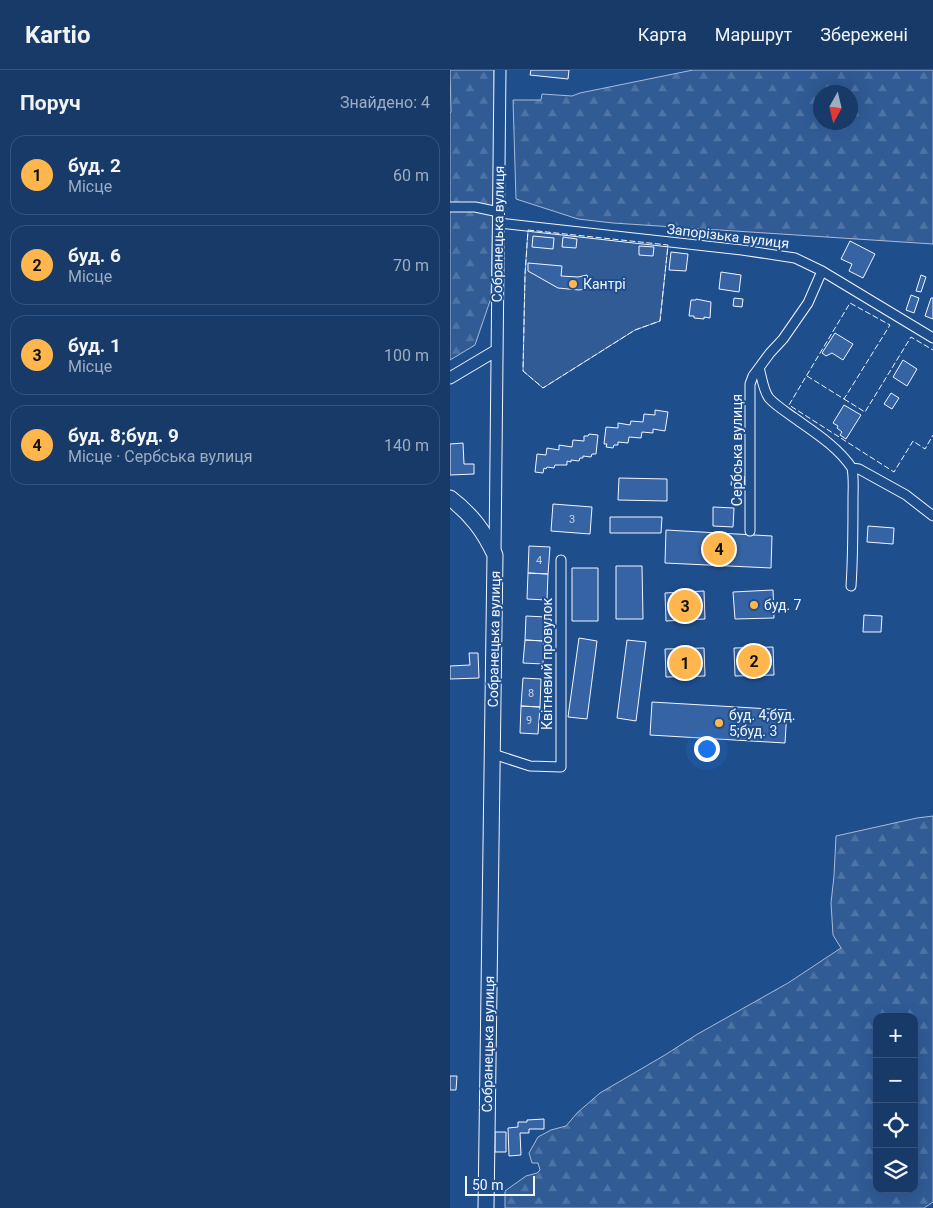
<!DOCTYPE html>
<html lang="uk">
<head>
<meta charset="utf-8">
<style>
	body { margin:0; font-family:Roboto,sans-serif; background:#244571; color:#f1f3f6 }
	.controls { position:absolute; right:15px; bottom:15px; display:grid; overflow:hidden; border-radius:10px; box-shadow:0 5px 20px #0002 }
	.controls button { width:45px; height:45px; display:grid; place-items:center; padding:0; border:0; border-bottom:1px solid #36547d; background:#173a69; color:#f1f3f6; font:25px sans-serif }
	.compass { position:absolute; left:363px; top:15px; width:45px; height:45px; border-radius:50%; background:#173a69; box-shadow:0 5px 20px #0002; rotate:188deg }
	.scale { position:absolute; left:15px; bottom:12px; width:70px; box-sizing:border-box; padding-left:5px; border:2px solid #f2f6ff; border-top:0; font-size:14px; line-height:18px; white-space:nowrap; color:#f2f6ff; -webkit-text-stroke:4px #1f4e8c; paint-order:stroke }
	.you { position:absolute; left:256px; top:678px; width:18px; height:18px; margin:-12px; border:4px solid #fff; border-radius:50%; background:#1a73e8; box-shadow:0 0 0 8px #1a73e833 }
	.badge { display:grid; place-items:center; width:32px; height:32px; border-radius:50%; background:#ffb74d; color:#111; font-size:16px; font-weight:700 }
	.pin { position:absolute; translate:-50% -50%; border:2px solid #fff; box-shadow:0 1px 5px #0006 }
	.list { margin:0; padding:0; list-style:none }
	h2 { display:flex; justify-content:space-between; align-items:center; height:65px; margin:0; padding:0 20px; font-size:21px }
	h2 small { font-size:16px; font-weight:400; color:#9eadc0 }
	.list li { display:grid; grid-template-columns:32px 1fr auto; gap:15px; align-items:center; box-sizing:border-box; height:80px; margin:0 10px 10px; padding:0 10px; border:1px solid #36547d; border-radius:15px }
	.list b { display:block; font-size:19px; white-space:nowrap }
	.list p { margin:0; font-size:16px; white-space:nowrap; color:#9eadc0 }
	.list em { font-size:16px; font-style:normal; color:#9eadc0 }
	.icon { flex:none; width:28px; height:28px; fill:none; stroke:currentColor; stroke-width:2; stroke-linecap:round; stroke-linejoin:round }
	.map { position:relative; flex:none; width:483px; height:1138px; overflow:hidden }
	header { display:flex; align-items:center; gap:30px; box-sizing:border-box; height:70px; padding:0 25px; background:#173a69; border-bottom:1px solid #36547d }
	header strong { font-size:24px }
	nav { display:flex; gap:28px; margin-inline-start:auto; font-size:18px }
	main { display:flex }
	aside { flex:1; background:#173a69 }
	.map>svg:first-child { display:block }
</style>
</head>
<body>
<header>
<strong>Kartio</strong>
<nav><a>Карта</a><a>Маршрут</a><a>Збережені</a></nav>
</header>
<main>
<aside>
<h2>Поруч<small>Знайдено: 4</small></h2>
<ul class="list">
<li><span class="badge">1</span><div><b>буд. 2</b><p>Місце</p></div><em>60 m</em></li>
<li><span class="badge">2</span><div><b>буд. 6</b><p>Місце</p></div><em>70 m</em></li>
<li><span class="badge">3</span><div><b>буд. 1</b><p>Місце</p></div><em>100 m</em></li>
<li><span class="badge">4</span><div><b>буд. 8;буд. 9</b><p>Місце · Сербська вулиця</p></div><em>140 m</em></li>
</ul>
</aside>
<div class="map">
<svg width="483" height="1138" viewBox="0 0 483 1138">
	<defs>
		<pattern id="forest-firs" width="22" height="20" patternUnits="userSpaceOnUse" patternTransform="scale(1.25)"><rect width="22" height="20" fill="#305b95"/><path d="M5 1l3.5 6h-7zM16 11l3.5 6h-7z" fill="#4e73a5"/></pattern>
	</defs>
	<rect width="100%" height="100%" fill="#1f4e8c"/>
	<!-- built -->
	<path fill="#305b95" stroke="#a8bbd7" d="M 78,160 L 218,175 L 210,251 L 185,260 L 93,318 L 73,301 L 75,205 Z"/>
	<!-- forest -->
	<path fill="url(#forest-firs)" stroke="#a8bbd7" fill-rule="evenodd" d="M 0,0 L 44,0 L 45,48 L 41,228 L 25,275 L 0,290 L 0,43 L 1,42 Z
		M 243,0 L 483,0 L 483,174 L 163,153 L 128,149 L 66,129 L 63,30 L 91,30 L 92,24 L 122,26 L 130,23 ZM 370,22 L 400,22 L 400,52 L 370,52 Z
		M 483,746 L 483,1132 L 474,1138 L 55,1138 L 55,1121 L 76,1106 L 87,1103 L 90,1100 L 88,1093 L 82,1093 L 79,1083 L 88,1067 L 101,1060 L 116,1056 L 127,1043 L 150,1023 L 215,985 L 246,965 L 338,913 L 391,878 L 383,865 L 381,833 L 384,806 L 386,766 L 467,748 ZM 427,947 L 464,947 L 464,1119 L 427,1119 Z"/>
	<!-- building -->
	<path fill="#3563a3" stroke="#f2f6ff" d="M 81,0 L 119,0 L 118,9 L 80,5 Z
		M 83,166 L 104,168 L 103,179 L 82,177 Z
		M 113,167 L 127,169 L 126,178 L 112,177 Z
		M 400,171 L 425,184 L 413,208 L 399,201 L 402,194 L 391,189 Z
		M 189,176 L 204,177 L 203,186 L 189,185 Z
		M 221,182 L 238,184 L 236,201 L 219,200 Z
		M 78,193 L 112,196 L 111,206 L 128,207 L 137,205 L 141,218 L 129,220 L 108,218 L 78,201 Z
		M 271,202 L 291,205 L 289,222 L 269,219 Z
		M 471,205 L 476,207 L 471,222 L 466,221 Z
		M 461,225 L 469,228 L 464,243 L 456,240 Z
		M 284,228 L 293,229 L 292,237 L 283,236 Z
		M 481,228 L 483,228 L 483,249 L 475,246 Z
		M 246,229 L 261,232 L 260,248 L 254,247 L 254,249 L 244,248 L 244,246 L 239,246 L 241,230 L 246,230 Z
		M 385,263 L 403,274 L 393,290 L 382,283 L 376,286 L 372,283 Z
		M 453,290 L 467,299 L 457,316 L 443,307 Z
		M 441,323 L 449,328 L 442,339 L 434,334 Z
		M 394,335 L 411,345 L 396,369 L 390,365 L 392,362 L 387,358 L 388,356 L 383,353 Z
		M 205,340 L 218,342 L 215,361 L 203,359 L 203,363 L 192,362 L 191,368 L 179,367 L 178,373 L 168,372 L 168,375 L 164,375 L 163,378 L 156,377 L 157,374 L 154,374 L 156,357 L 168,358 L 168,353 L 180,355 L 181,351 L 193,352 L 194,344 L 205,345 Z
		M 139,364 L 148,365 L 146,384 L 142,384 L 141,387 L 133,386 L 133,388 L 130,388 L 129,391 L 121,390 L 121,392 L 117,391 L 117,395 L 105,395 L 104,398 L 97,397 L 96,399 L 94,398 L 93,403 L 85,402 L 87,384 L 96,385 L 97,378 L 109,380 L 109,375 L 122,377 L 123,370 L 134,371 L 134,366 L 138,366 Z
		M 13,373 L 14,394 L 24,394 L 24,404 L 0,405 L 0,374 Z
		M 282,405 L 295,407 L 294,416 L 281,415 Z
		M 169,408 L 217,409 L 217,431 L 168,430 Z
		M 103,434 L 142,437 L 140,464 L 101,461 Z
		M 263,437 L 284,438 L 283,457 L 263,456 Z
		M 160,447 L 212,447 L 211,463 L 160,463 Z
		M 418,456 L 444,458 L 443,474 L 417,472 Z
		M 216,460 L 322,466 L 321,498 L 215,493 Z
		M 79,476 L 100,477 L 98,504 L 78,503 Z
		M 166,496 L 192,496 L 193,549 L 166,549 Z
		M 122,498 L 148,498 L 148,551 L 122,551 Z
		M 78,503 L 98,504 L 97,530 L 77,529 Z
		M 323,520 L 324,548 L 285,549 L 283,522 Z
		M 254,521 L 255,549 L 216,551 L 215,523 Z
		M 414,545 L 432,546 L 431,562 L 413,562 Z
		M 76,546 L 96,547 L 94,571 L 75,570 Z
		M 129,568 L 147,571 L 137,649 L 118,647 Z
		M 75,570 L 94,571 L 93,594 L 73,593 Z
		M 177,570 L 196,572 L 186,651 L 167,648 Z
		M 323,577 L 324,605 L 285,606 L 284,578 Z
		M 254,578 L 255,606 L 216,607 L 215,579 Z
		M 19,583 L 28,583 L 29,608 L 0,609 L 0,596 L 20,595 Z
		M 73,608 L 91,609 L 90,637 L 71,636 Z
		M 202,632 L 337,640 L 335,673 L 200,665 Z
		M 71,636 L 90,637 L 88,664 L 70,663 Z
		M 0,1006 L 7,1006 L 6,1020 L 0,1020 Z
		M 94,1049 L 94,1059 L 79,1059 L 79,1063 L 70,1063 L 71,1085 L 59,1086 L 58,1058 L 68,1057 L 68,1052 L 77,1052 L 77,1050 Z
		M 45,1062 L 56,1062 L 56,1082 L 45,1082 Z"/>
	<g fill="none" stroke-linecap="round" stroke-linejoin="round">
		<defs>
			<path id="street" d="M 0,137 L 25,137 L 49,142
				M 49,153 L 292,180 L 345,188 L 372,201 L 483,268
				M 309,298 C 312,307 313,320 319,328 C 324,334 336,342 343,347 C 364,362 387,376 402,398 L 409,399 L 456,425 L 483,446
				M 300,461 L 300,314 L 303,306 L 320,283 L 333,269 L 358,233 L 372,201
				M 401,516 C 403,487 403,458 403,429 C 403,419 404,409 402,398
				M 43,684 L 80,696 L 111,697 L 111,490"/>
			<path id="secondary" d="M 0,308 L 47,280
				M 45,483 L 50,0"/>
			<path id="highway" d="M 0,428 C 21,444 34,461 45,485 L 36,1138"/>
		</defs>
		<!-- street casing -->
		<use href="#street" stroke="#f2f6ff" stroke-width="11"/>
		<!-- secondary casing -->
		<use href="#secondary" stroke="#f2f6ff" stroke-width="13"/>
		<!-- highway casing -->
		<use href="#highway" stroke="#f2f6ff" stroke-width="17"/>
		<!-- street -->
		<use href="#street" stroke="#1f4e8c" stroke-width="9"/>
		<!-- secondary -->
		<use href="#secondary" stroke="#1f4e8c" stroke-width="11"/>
		<!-- highway -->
		<use href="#highway" stroke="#1f4e8c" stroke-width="15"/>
		<!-- fence -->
		<path stroke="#f2f6ff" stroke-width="1" stroke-dasharray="6 2.5" stroke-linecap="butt" d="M 78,160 L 218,175 L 210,251 L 185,260 L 93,318 L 73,301 L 75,205 Z
			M 357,306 L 394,329 L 440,255 L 400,233 L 339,335 L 444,402 L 463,371 L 475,379 L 483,365
			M 394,329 L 415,342 L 461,267 L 483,280"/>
	</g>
	<!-- markers -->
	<g fill="#ffb74d" stroke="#1f4e8c" stroke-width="2">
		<circle cx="123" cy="214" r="5"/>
		<circle cx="304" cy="535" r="5"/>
		<circle cx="269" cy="653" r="5"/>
	</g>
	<g text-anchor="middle" stroke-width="4" stroke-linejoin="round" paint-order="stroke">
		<!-- number labels -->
		<g font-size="11" fill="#c3d1e8">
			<text x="122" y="453">3</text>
			<text x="89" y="494">4</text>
			<text x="81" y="627">8</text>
			<text x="79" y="654">9</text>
		</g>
		<!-- street labels -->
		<g font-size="14" fill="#f2f6ff" stroke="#1f4e8c">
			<text transform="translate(48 164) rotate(-89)" y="5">Собранецька вулиця</text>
			<text transform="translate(278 166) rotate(7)" y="5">Запорізька вулиця</text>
			<text transform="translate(287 380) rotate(-90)" y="5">Сербська вулиця</text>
			<text transform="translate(44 569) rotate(-89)" y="5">Собранецька вулиця</text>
			<text transform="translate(97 594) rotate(-90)" y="5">Квітневий провулок</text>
			<text transform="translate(38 974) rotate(-89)" y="5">Собранецька вулиця</text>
		</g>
		<!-- poi labels -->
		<g font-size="14" fill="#f2f6ff" stroke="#1f4e8c" text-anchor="start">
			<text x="133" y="219">Кантрі</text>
			<text x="314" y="540">буд. 7</text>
			<text x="279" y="650">буд. 4;буд.<tspan x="279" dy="16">5;буд. 3</tspan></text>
		</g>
	</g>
</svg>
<div class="controls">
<button>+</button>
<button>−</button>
<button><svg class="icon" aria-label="locate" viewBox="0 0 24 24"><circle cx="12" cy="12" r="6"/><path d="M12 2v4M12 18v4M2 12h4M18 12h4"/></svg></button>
<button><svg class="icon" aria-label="layers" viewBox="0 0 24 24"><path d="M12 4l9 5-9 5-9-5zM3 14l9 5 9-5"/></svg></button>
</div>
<svg class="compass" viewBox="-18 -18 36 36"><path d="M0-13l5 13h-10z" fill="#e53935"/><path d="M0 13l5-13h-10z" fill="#9eadc0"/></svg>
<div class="scale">50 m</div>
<div class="you"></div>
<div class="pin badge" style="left:235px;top:593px">1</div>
<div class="pin badge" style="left:304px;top:591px">2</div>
<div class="pin badge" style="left:235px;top:536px">3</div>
<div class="pin badge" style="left:269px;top:479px">4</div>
</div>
</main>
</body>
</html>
